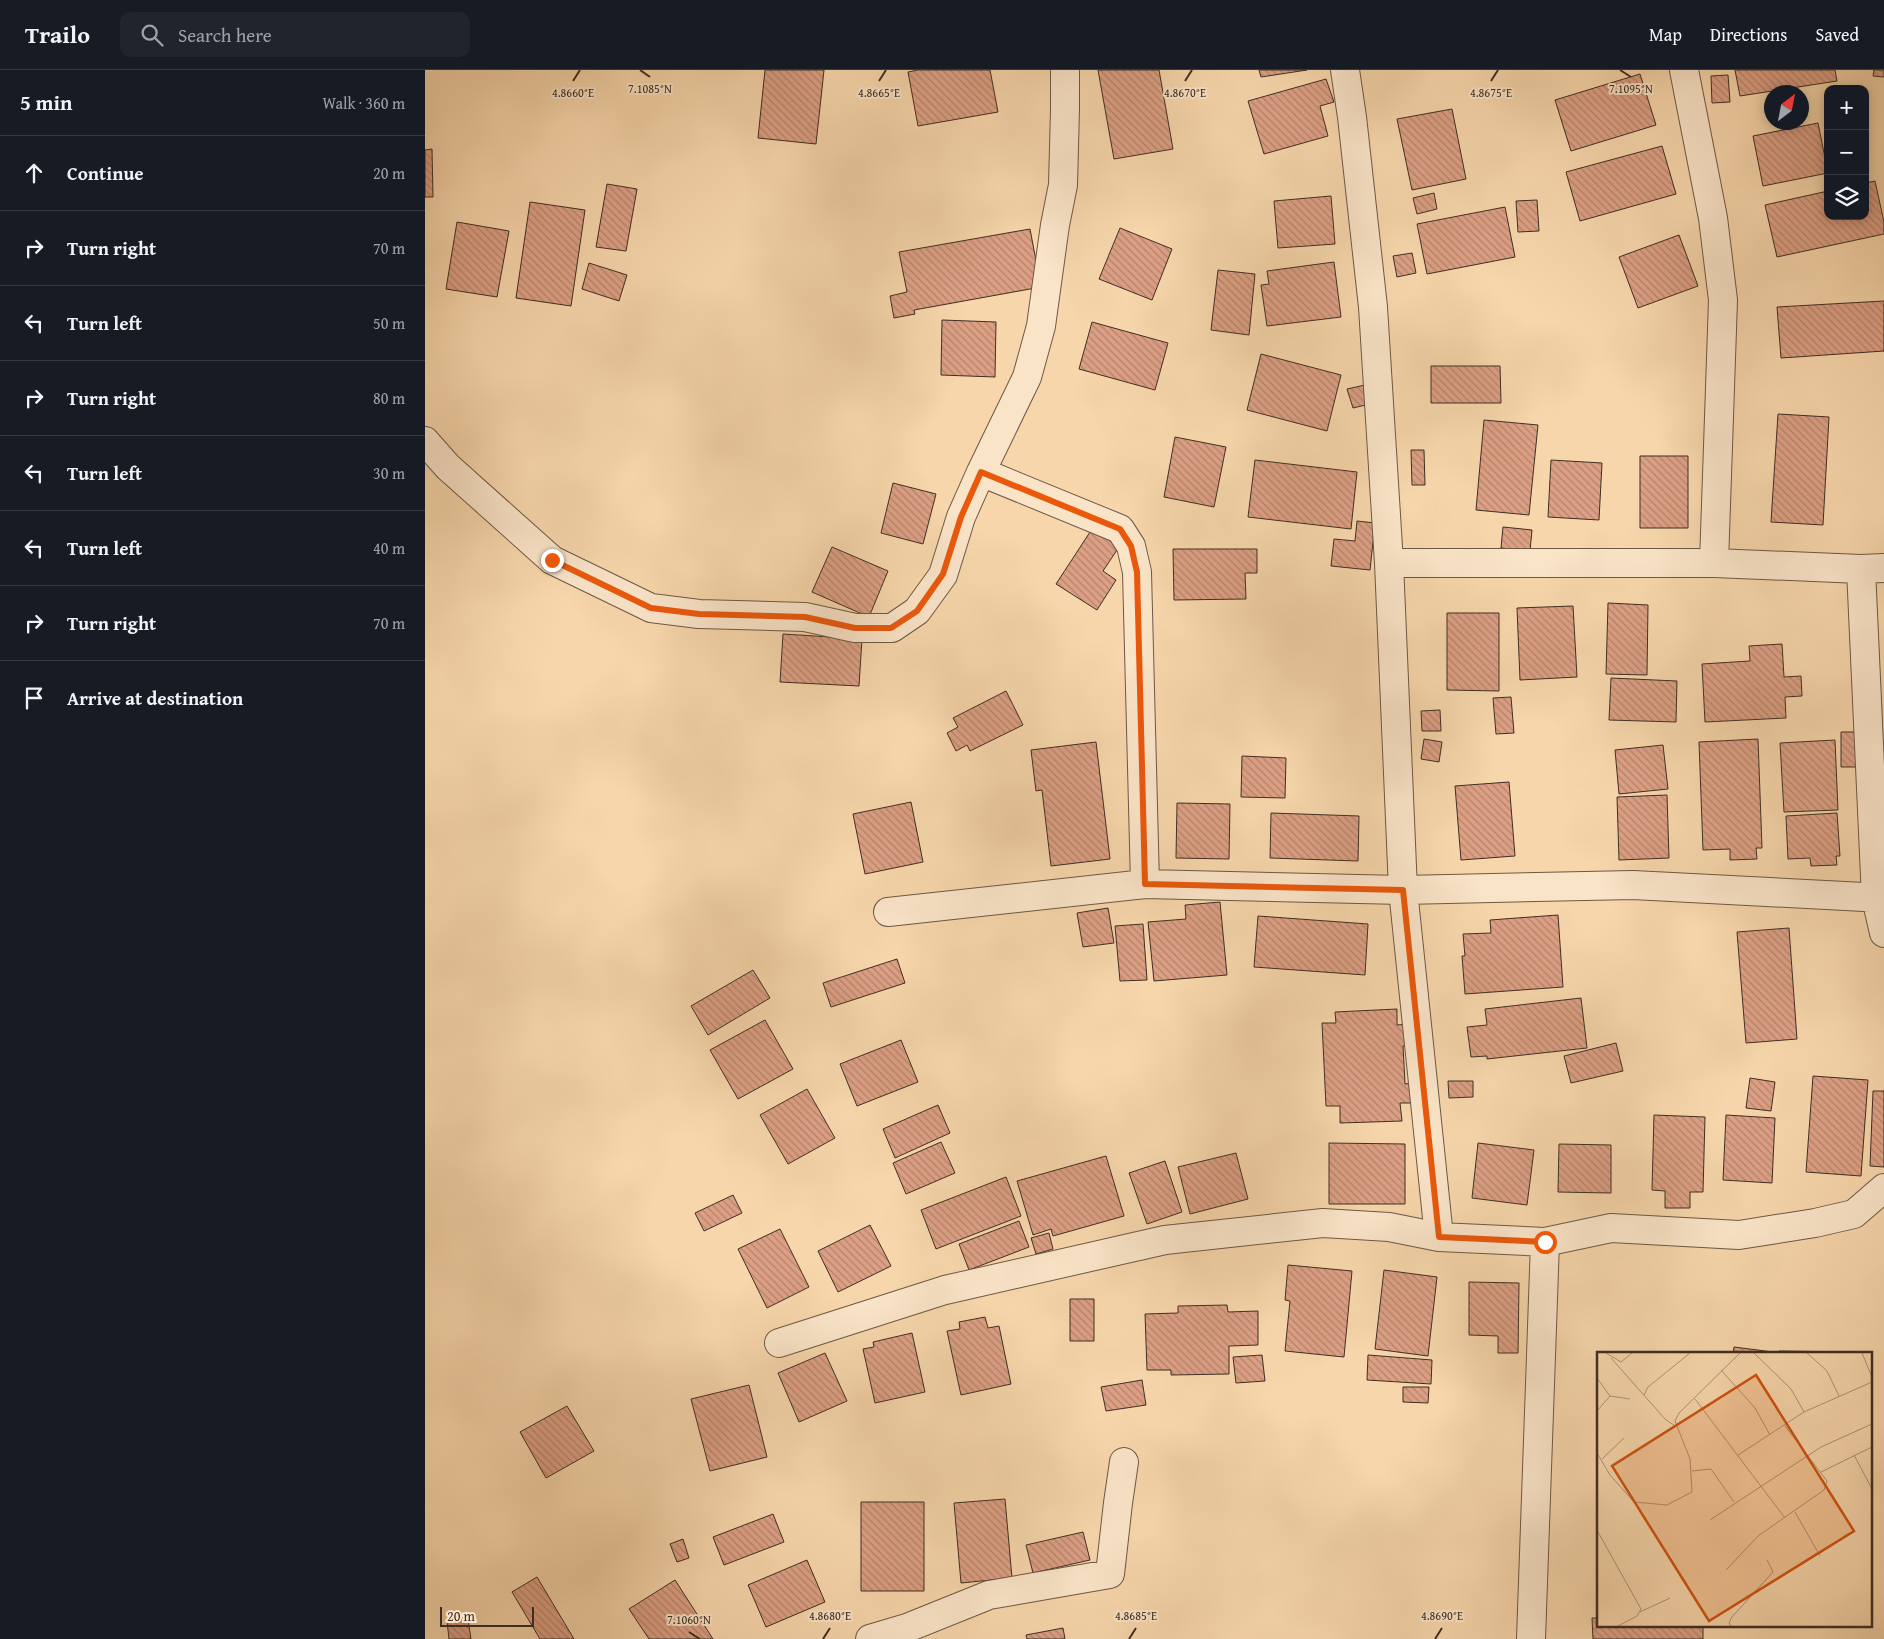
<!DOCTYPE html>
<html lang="en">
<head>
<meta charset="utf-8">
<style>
	body { margin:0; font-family:"Gentium Book Plus",serif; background:#20242c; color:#f1f3f6 }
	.controls { position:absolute; right:15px; top:15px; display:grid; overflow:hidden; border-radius:10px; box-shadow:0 2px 12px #0003 }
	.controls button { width:45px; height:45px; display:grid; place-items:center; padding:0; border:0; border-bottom:1px solid #363941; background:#171b24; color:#f1f3f6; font:25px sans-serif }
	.compass { position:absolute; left:1339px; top:15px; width:45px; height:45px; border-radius:50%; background:#171b24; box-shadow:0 2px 12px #0003; rotate:32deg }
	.scale { position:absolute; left:15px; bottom:12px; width:94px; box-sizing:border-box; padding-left:5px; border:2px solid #3f2e23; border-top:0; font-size:14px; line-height:18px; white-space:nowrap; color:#3f2e23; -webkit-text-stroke:4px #fae4c8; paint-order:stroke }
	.stop { position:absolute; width:15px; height:15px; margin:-11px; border:4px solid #ea580c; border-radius:50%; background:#fff }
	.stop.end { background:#ea580c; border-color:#fff; box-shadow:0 1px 5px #0008 }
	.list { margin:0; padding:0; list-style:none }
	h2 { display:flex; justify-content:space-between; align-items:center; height:65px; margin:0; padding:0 20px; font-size:21px }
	h2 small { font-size:16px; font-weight:400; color:#9ea1a6 }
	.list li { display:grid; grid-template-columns:32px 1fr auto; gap:15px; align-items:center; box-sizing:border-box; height:75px; padding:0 20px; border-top:1px solid #363941 }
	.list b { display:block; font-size:19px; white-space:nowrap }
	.list em { font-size:16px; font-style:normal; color:#9ea1a6 }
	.icon { flex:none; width:28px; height:28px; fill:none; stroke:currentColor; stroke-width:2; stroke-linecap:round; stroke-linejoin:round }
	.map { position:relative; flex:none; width:1459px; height:1569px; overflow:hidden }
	header { display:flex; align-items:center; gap:30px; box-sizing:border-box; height:70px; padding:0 25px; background:#171b24; border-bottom:1px solid #363941 }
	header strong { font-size:24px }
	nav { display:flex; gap:28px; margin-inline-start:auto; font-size:18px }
	.search { width:350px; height:45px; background:#20242c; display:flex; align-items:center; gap:12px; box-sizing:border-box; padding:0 18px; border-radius:10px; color:#9ea1a6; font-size:19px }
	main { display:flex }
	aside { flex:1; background:#171b24 }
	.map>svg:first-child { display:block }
</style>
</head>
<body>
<header>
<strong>Trailo</strong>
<div class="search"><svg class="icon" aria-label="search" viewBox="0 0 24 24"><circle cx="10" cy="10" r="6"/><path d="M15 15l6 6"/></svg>Search here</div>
<nav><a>Map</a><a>Directions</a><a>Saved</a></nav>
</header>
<main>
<aside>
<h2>5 min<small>Walk · 360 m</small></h2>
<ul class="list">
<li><svg class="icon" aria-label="ahead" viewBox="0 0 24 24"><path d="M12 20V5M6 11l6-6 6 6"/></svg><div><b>Continue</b></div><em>20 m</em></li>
<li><svg class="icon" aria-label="right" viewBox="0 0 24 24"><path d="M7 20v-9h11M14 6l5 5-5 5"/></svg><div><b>Turn right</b></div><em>70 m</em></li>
<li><svg class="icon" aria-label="left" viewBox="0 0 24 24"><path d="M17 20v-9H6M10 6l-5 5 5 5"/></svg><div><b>Turn left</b></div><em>50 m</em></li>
<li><svg class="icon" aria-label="right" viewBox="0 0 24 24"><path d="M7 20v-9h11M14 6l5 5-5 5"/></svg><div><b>Turn right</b></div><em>80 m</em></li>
<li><svg class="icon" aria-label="left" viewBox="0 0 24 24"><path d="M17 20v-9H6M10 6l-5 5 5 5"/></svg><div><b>Turn left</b></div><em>30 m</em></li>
<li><svg class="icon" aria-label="left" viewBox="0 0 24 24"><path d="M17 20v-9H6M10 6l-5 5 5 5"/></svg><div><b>Turn left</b></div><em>40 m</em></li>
<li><svg class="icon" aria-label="right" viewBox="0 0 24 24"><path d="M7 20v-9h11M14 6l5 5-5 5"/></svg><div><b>Turn right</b></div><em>70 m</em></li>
<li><svg class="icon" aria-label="arrive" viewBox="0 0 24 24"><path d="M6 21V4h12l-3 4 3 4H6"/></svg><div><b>Arrive at destination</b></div></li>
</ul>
</aside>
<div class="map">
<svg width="1459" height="1569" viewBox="0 0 1459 1569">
	<defs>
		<pattern id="building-back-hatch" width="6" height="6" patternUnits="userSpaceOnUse" patternTransform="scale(1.25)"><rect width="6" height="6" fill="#dda085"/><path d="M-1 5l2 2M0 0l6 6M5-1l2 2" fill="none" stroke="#b5836c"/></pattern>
	</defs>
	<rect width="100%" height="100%" fill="#f7d6ab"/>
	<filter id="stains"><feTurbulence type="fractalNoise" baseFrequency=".004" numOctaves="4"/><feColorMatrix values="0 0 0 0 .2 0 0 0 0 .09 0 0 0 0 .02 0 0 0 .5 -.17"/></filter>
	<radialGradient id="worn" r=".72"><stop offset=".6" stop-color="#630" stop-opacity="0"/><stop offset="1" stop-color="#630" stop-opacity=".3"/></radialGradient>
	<!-- building -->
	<path fill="url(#building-back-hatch)" stroke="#3f2e23" d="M 340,0 L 399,0 L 391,74 L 333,68 Z
		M 493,0 L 565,0 L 573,42 L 493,56 L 483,2 Z
		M 673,0 L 734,0 L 748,79 L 689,89 Z
		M 834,0 L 882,0 L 836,7 Z
		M 1310,0 L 1410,0 L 1412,11 L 1315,26 Z
		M 1449,0 L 1459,0 L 1459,7 L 1448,6 Z
		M 1215,4 L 1231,55 L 1146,81 L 1130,30 Z
		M 1303,5 L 1305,32 L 1287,33 L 1286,6 Z
		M 901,9 L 909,32 L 895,36 L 903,66 L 839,84 L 823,31 Z
		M 1027,39 L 1041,109 L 987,120 L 972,49 Z
		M 1393,53 L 1403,103 L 1338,116 L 1328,66 Z
		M 1237,76 L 1251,124 L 1155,151 L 1141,102 Z
		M 7,79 L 8,127 L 0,127 L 0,80 Z
		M 1450,111 L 1459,152 L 1459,164 L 1352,187 L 1340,135 L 1403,121 L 1403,146 L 1440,146 L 1440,113 Z
		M 182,114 L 212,119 L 201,181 L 171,177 Z
		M 1009,123 L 1012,139 L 992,144 L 988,128 Z
		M 906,126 L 910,174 L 853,178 L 849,131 Z
		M 1112,130 L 1114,161 L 1093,162 L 1091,131 Z
		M 105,132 L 160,140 L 146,236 L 91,228 Z
		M 1080,137 L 1090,187 L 1002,204 L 992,154 Z
		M 32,152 L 84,161 L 72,227 L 21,219 Z
		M 695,158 L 747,179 L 727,230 L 674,209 Z
		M 605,159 L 616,217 L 489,240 L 490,244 L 469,248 L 465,226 L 482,222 L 474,182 Z
		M 1254,165 L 1273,216 L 1213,238 L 1194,187 Z
		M 987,183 L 991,203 L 972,207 L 968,186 Z
		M 909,192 L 916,247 L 842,256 L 836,215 L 844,214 L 842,201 Z
		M 164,193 L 202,205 L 194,231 L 157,219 Z
		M 793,200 L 830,204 L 824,265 L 786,260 Z
		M 1459,231 L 1459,281 L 1356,288 L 1352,237 Z
		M 517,250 L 571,252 L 570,307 L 516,305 Z
		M 667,252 L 743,273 L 730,320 L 654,299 Z
		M 836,284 L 916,305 L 902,361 L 822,340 Z
		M 1006,296 L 1075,296 L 1076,333 L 1006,333 Z
		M 940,315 L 945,334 L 928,338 L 922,319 Z
		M 1353,344 L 1404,347 L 1398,455 L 1346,452 Z
		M 1059,350 L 1113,355 L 1104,445 L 1051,440 Z
		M 750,367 L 801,377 L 789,437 L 739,427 Z
		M 986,380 L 999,380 L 1000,415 L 987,415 Z
		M 1215,386 L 1263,386 L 1263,458 L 1215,458 Z
		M 830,390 L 932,402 L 926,459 L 823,447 Z
		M 1126,390 L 1177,393 L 1174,450 L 1123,447 Z
		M 468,413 L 511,424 L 498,474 L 456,463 Z
		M 932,451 L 950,453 L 945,500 L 906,496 L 909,469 L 930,471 Z
		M 1078,457 L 1107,460 L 1105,481 L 1076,478 Z
		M 667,459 L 694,477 L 678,501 L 691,510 L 672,540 L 631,514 Z
		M 407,477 L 463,501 L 444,547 L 387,522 Z
		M 748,479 L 832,479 L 832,503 L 820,503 L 821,529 L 749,530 Z
		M 1183,533 L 1223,535 L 1222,605 L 1181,604 Z
		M 1148,536 L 1152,607 L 1095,610 L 1092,538 Z
		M 1022,543 L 1074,543 L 1074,621 L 1022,620 Z
		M 358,564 L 437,569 L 434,616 L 355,612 Z
		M 1357,574 L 1359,607 L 1376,606 L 1377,626 L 1360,627 L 1361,648 L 1280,652 L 1277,594 L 1325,591 L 1324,576 Z
		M 1186,608 L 1252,611 L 1251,652 L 1184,650 Z
		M 581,621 L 598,655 L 545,681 L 542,675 L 531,681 L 522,663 L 533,657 L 528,648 Z
		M 1086,627 L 1089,663 L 1071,664 L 1068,628 Z
		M 1015,640 L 1016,661 L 997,661 L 996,641 Z
		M 1416,662 L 1437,662 L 1437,697 L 1416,697 Z
		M 999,669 L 1017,672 L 1014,692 L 996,689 Z
		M 1333,669 L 1337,778 L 1331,778 L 1332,789 L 1305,790 L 1305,779 L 1278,780 L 1274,672 Z
		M 1410,670 L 1413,740 L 1359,742 L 1355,673 Z
		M 671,672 L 685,789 L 626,796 L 617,720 L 611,721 L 606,680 Z
		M 1238,675 L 1243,719 L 1194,724 L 1190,680 Z
		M 817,686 L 861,688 L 860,728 L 816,727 Z
		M 1084,712 L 1090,786 L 1036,790 L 1030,716 Z
		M 1242,725 L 1244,788 L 1194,790 L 1192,727 Z
		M 486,732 L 498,792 L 440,804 L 428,744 Z
		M 752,733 L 805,734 L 804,789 L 751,788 Z
		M 846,743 L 934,746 L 933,791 L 845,788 Z
		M 1412,743 L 1415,786 L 1411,786 L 1412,795 L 1386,796 L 1385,788 L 1363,789 L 1361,746 Z
		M 795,832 L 802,905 L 729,911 L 723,852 L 761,849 L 760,835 Z
		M 683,838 L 689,873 L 658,877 L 652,843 Z
		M 1133,845 L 1138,917 L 1040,924 L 1037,886 L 1040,886 L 1038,864 L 1066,863 L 1065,850 Z
		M 833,846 L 943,854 L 940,905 L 829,897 Z
		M 718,854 L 722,910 L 695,911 L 690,856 Z
		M 1364,858 L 1372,969 L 1321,973 L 1312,862 Z
		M 472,889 L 480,913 L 406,937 L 398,913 Z
		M 328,900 L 345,928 L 283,965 L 266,936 Z
		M 1156,928 L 1162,978 L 1062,989 L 1062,986 L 1046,987 L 1042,957 L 1062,955 L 1060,939 Z
		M 972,939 L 972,955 L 984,954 L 985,975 L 978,976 L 980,1014 L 987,1013 L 987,1033 L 975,1033 L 977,1051 L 915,1053 L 915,1036 L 901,1036 L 897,953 L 911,953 L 910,942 Z
		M 340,950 L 368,999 L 313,1029 L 285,980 Z
		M 476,970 L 493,1012 L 432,1036 L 415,994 Z
		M 1191,973 L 1198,1001 L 1146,1013 L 1139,986 Z
		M 1388,1006 L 1443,1010 L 1436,1106 L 1381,1102 Z
		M 1325,1008 L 1350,1012 L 1346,1041 L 1321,1038 Z
		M 1023,1011 L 1048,1011 L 1048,1027 L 1024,1028 Z
		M 382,1019 L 410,1068 L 363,1094 L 335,1045 Z
		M 1448,1021 L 1459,1021 L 1459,1097 L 1445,1096 Z
		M 513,1035 L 525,1063 L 470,1088 L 458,1059 Z
		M 1229,1045 L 1280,1047 L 1278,1122 L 1265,1122 L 1265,1138 L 1240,1138 L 1240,1121 L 1227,1120 Z
		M 1301,1045 L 1350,1048 L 1347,1113 L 1298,1110 Z
		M 516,1072 L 530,1103 L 481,1124 L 468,1093 Z
		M 904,1073 L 980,1074 L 980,1134 L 904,1134 Z
		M 1053,1073 L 1109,1080 L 1102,1135 L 1047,1128 Z
		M 1134,1074 L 1186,1075 L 1186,1123 L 1133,1122 Z
		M 811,1083 L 823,1129 L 765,1144 L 753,1097 Z
		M 681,1086 L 699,1146 L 628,1166 L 626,1159 L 608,1165 L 592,1111 Z
		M 740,1091 L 757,1142 L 722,1154 L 704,1103 Z
		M 581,1107 L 596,1146 L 511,1179 L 496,1140 Z
		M 308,1125 L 317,1143 L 279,1161 L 270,1143 Z
		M 594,1151 L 604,1177 L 544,1200 L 534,1174 Z
		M 445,1155 L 466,1196 L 413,1222 L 393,1181 Z
		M 355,1159 L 384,1217 L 342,1238 L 313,1179 Z
		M 624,1163 L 628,1179 L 611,1184 L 606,1168 Z
		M 863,1195 L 927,1201 L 919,1287 L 860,1281 L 865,1231 L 860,1230 Z
		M 959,1200 L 1012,1207 L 1003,1286 L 950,1279 Z
		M 1044,1212 L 1094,1213 L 1093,1283 L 1073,1283 L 1073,1266 L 1044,1265 Z
		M 645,1229 L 669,1229 L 669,1271 L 645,1271 Z
		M 802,1235 L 803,1242 L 833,1241 L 833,1275 L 804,1276 L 804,1304 L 746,1305 L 746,1300 L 722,1300 L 720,1244 L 753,1243 L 753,1236 Z
		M 560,1247 L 563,1258 L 574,1256 L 586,1314 L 536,1325 L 522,1261 L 535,1259 L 534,1252 Z
		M 487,1263 L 500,1322 L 450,1333 L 438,1279 L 449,1277 L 448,1272 Z
		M 1309,1277 L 1348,1282 L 1348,1283 L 1308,1283 Z
		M 1354,1281 L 1429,1282 L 1429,1283 L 1354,1283 Z
		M 400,1283 L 422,1331 L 374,1352 L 353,1303 Z
		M 837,1285 L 840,1311 L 811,1313 L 808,1287 Z
		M 943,1285 L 1007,1290 L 1006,1314 L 942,1310 Z
		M 717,1310 L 721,1335 L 681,1341 L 676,1317 Z
		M 324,1315 L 342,1387 L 285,1401 L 266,1329 Z
		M 978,1317 L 1004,1317 L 1003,1333 L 978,1332 Z
		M 142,1336 L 169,1381 L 121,1408 L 95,1362 Z
		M 580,1429 L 587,1508 L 536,1513 L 529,1433 Z
		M 436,1432 L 499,1432 L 499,1521 L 436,1521 Z
		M 348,1444 L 359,1472 L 299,1495 L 288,1467 Z
		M 658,1462 L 665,1490 L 608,1503 L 601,1475 Z
		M 258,1469 L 264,1488 L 252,1492 L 245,1474 Z
		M 382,1490 L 400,1532 L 341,1557 L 323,1515 Z
		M 112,1507 L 149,1569 L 115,1569 L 87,1522 Z
		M 250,1510 L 288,1569 L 224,1569 L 204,1539 Z
		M 1167,1548 L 1173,1548 L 1173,1555 L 1278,1555 L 1278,1569 L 1168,1569 Z
		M 43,1549 L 46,1569 L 24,1569 L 22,1551 Z
		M 638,1558 L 640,1569 L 602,1569 L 601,1565 Z"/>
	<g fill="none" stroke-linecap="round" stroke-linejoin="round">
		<defs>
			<path id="street" d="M 920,0 L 927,47 L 948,237 L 964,493 L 978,820 L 1014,1167
				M 1259,0 L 1288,148 L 1298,230 L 1289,493
				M 0,371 L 23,397 L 127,490 L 226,538 L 274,544 L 380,547 L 430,558 L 467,558 L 492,541 L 518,505 L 536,447 L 556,402 L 602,307 L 616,256 L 630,155 L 638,115 L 640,39 L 640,0
				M 556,402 L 695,459 L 706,476 L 712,502 L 720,814
				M 964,493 L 1289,493 L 1436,499 L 1459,498
				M 1436,499 L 1451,828 L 1459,863
				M 463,842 L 720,814 L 978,820 L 1208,815 L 1459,828
				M 354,1273 L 520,1220 L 740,1170 L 898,1153 L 964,1157 L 1014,1167 L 1120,1172 L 1186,1158 L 1314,1165 L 1390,1153 L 1429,1144 L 1459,1118
				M 445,1569 L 482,1558 L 564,1525 L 685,1504 L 693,1433 L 699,1392
				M 1106,1569 L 1120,1172"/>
		</defs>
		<!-- street casing -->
		<use href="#street" stroke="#6d5845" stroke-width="30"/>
		<!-- street -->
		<use href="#street" stroke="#fae4c8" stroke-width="28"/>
	</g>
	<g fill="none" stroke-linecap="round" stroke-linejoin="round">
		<!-- route -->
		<path stroke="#ea580c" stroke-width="6" d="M 127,490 L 226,538 L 274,544 L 380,547 L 430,558 L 466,558 L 492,541 L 518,504 L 536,447 L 556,402 L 695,459 L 706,476 L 712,502 L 720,814 L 978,820 L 1014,1167 L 1120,1172"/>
	</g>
	<!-- ticks -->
	<path fill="none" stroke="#3f2e23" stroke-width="2" d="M 215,0 L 225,7M 1195,0 L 1206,7M 148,11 L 155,0M 454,11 L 461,0M 760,11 L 767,0M 1066,11 L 1073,0M 264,1562 L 275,1569M 398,1569 L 405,1558M 704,1569 L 711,1558M 1010,1569 L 1017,1558"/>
	<!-- overview -->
	<g transform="translate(1172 1282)">
		<rect width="275" height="275" fill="#f7d6ab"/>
		<path fill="none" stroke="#ad9375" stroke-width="1" d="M 9,1 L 24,10 L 35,1M 157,1 L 194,37 L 207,60M 210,1 L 230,19 L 242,44M 265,1 L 275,25M 14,6 L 68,67 L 78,74M 124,18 L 158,56 L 173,83M 0,26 L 13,44M 47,43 L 51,35 L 93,1M 98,47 L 188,166M 0,59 L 13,44 L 33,47M 0,101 L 13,123 L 37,150 L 70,153 L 95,140 L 93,107 L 78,69 L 82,61 L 143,1M 141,103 L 207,60 L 275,30M 257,103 L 275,137M 5,107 L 27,86M 95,119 L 114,117 L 137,150M 224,120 L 275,95M 198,160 L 223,204M 113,168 L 224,95 L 275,72M 1,180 L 44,257 L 40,264 L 21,274M 129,218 L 161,184 L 227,138 L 230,129 L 188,74M 43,260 L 73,246M 135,274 L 132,272 L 134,266 L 176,220 L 170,208"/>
		<path fill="#cf530f" fill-opacity="0.15" stroke="#cf530f" stroke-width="2.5" d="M 159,23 L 257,179 L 112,269 L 15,114 Z"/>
		<rect width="275" height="275" fill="none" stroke="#3f2e23" stroke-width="2.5"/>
	</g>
	<g font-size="12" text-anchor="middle" fill="#3f2e23" stroke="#fae4c8" stroke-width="4" stroke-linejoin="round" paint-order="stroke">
		<text x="225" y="23">7.1085°N</text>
		<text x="1206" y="23">7.1095°N</text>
		<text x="148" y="27">4.8660°E</text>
		<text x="454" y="27">4.8665°E</text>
		<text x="760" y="27">4.8670°E</text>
		<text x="1066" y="27">4.8675°E</text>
		<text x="405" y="1550">4.8680°E</text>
		<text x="711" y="1550">4.8685°E</text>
		<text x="1017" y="1550">4.8690°E</text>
		<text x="264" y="1554">7.1060°N</text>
	</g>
	<rect width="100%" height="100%" filter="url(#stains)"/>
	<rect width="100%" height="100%" fill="url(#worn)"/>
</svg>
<div class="controls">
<button>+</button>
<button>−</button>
<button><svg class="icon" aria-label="layers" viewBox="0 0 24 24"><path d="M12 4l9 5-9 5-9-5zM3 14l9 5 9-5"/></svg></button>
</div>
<svg class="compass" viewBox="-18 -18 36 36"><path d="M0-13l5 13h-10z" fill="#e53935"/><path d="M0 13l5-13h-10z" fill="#9ea1a6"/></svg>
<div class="scale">20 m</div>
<div class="stop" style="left:1120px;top:1172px"></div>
<div class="stop end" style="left:127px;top:490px"></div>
</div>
</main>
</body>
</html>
